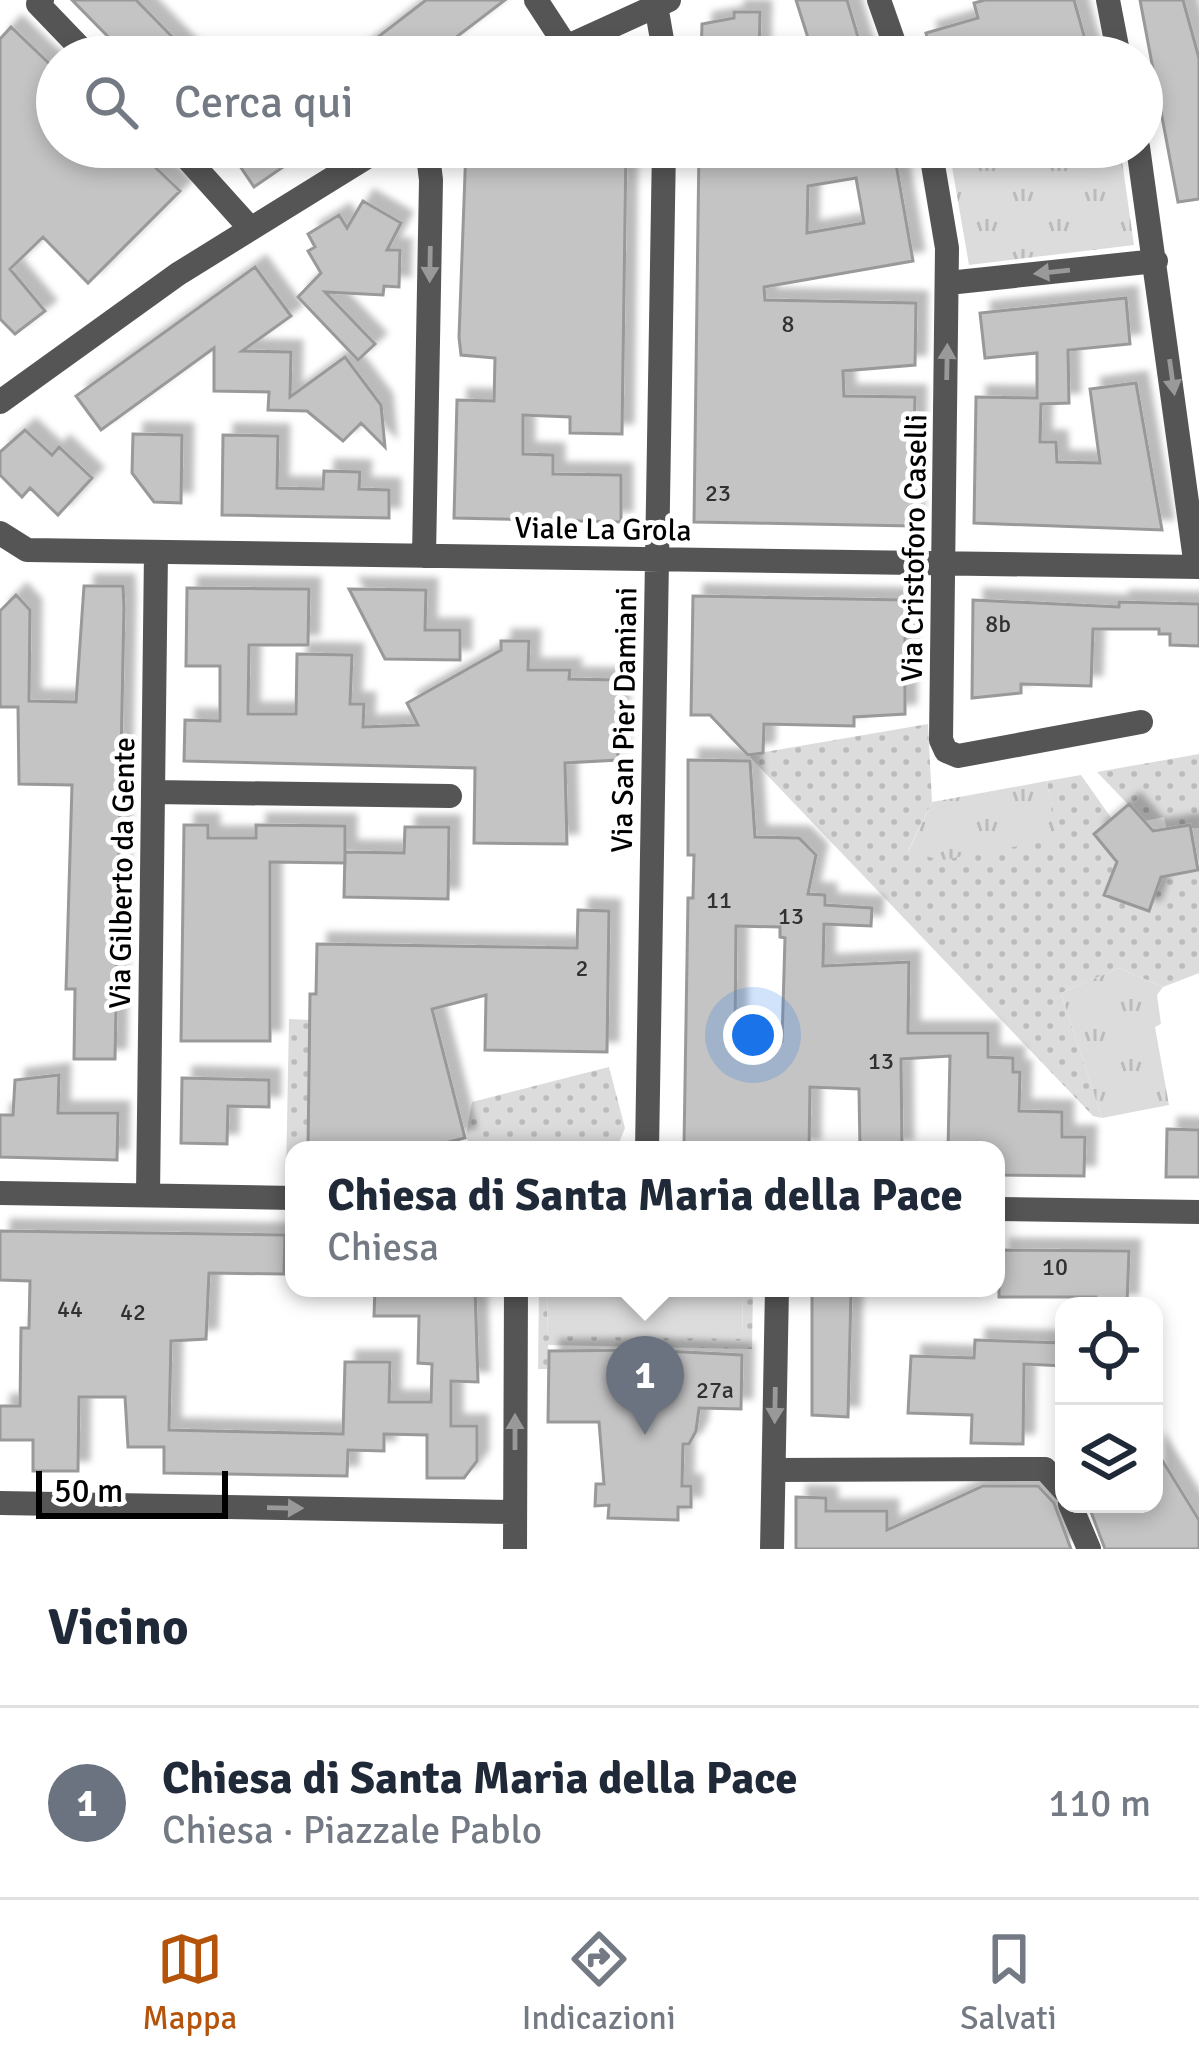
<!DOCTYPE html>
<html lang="it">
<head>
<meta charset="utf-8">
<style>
	body { margin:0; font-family:Signika,sans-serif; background:#f2f2f3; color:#1f2937 }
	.controls { position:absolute; right:36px; bottom:36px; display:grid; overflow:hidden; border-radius:24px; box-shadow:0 6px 18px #0003 }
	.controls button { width:108px; height:108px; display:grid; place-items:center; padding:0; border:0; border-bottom:3px solid #e0e1e3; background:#fff; color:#1f2937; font:60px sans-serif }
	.scale { position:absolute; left:36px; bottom:30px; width:192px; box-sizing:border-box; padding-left:12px; border:6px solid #000; border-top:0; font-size:33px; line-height:42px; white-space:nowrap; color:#000; -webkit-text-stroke:9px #fff; paint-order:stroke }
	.you { position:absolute; left:753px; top:1035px; width:42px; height:42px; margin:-30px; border:9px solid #fff; border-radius:50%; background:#1a73e8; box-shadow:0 0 0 18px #1a73e833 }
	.badge { display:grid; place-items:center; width:78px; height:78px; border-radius:50%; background:#b45309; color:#fff; font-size:39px; font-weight:700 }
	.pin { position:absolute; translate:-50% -99px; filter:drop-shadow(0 3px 6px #0008) }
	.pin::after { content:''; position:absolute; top:63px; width:42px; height:36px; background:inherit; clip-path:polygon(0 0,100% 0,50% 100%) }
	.popup { position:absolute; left:285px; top:1141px; width:720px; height:156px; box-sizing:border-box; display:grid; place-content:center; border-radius:24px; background:#fff; filter:drop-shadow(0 3px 9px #0005); font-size:39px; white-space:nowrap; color:#747a83 }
	.popup b { font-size:45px; color:#1f2937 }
	.popup::after { content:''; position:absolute; left:50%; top:100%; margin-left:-24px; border:24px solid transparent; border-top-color:#fff }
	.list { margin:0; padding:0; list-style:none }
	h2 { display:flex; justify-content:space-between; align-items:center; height:156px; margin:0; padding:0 48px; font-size:51px }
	h2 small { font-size:39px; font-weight:400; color:#747a83 }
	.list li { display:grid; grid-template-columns:78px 1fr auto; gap:36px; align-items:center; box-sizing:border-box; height:192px; padding:0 48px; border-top:3px solid #e0e1e3 }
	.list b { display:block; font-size:45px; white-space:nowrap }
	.list p { margin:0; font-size:39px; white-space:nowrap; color:#747a83 }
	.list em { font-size:39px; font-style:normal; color:#747a83 }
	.icon { flex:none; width:66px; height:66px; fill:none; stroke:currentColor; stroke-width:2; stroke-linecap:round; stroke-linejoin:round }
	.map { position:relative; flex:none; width:1199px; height:1549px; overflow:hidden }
	.search { position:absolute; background:#fff; box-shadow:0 6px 18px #0003; left:36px; right:36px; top:36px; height:132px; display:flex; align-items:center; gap:30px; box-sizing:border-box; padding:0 42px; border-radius:66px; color:#747a83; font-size:45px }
	.sheet { height:348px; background:#fff }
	nav { display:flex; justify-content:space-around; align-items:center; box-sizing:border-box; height:168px; border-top:3px solid #e0e1e3; background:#fff; font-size:33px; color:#747a83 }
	nav a { display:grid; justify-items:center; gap:6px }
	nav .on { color:#b45309 }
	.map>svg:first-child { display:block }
</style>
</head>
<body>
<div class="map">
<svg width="1199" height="1549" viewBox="0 0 1199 1549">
	<defs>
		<pattern id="grass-dots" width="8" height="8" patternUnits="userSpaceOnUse" patternTransform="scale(3)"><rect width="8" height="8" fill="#dcdcdc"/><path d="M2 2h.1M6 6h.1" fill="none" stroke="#bbb" stroke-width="1.8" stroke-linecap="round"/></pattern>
		<pattern id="park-tufts" width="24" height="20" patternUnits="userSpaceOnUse" patternTransform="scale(3)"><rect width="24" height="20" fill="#dcdcdc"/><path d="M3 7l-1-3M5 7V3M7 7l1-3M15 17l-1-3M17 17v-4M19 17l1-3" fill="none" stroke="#bbb"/></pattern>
		<filter id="shadow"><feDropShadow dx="11" dy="-11" stdDeviation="3" flood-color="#0004"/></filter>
	</defs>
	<rect width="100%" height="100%" fill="#fff"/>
	<!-- grass -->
	<path fill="url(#grass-dots)" d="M 928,724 L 932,802 L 908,851 L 1055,839 L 1047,781 L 1081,775 L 1112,819 L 1094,835 L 1112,855 L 1125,858 L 1105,895 L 1149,911 L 1161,877 L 1197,871 L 1199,865 L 1199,973 L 1163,987 L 1119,968 L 1061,993 L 1102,1118 L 1093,1116 L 748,755 Z
		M 1199,754 L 1199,828 L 1167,829 L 1164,817 L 1144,821 L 1097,772 Z
		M 289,1019 L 310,1020 L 308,1150 L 294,1150 L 294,1176 L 286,1176 Z
		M 609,1067 L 625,1128 L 616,1150 L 470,1150 L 466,1135 L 472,1102 Z
		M 539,1288 L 548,1288 L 547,1335 L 742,1338 L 743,1288 L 753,1288 L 752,1349 L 548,1345 L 547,1369 L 538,1369 Z"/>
	<!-- park -->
	<path fill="url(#park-tufts)" d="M 966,147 L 1120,147 L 1134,245 L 969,265 L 950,155 Z
		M 1047,781 L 1056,839 L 942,860 L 908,852 L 932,802 Z
		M 1119,968 L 1163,987 L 1157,995 L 1161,1024 L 1155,1027 L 1169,1105 L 1102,1118 L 1061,993 Z"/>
	<!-- pitch -->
	<path fill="#dcdcdc" d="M 548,1288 L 743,1288 L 742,1339 L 547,1336 Z"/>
	<!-- building -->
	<path fill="#c4c4c4" stroke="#999" stroke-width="3" fill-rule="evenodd" filter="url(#shadow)" d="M 72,0 L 136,0 L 192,57 L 128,57 Z
		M 426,0 L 505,0 L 430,57 L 352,57 Z
		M 796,0 L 847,0 L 864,57 L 814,57 Z
		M 985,0 L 1074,0 L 1090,57 L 932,57 L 926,33 L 978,18 L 974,3 Z
		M 1140,0 L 1183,0 L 1199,58 L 1199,199 L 1178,202 Z
		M 734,12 L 760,12 L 759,57 L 701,57 L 702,24 L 734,18 Z
		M 11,27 L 57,71 L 57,147 L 134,147 L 180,191 L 88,283 L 43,237 L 10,269 L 45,311 L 15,334 L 0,319 L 0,39 Z
		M 227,147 L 312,147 L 254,187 Z
		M 466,147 L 523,147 L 529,158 L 579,159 L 580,147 L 626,147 L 622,434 L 570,433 L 570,417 L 523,415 L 523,454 L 553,455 L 553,474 L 621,475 L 621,522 L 454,518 L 457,400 L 494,401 L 495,358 L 461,355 L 459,337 Z
		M 699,147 L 893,147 L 913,261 L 764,287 L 765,300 L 916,303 L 915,365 L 843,371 L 844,396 L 915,397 L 912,526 L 694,522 ZM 856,178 L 864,223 L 807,233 L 808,186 Z
		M 363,201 L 401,223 L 387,250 L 400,250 L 399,287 L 384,286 L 383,295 L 325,292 L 375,344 L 358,360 L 298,297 L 321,273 L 308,251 L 315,247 L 308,234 L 339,215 L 347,228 Z
		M 255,267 L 291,316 L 242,351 L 291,352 L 290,397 L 345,357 L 381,405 L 385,447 L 361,423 L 343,441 L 307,411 L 268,410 L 269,392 L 214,391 L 214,348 L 101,430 L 76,396 Z
		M 1126,298 L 1130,344 L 1068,350 L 1069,403 L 1041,404 L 1040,442 L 1056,442 L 1057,462 L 1100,463 L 1090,389 L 1136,383 L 1162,530 L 974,523 L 976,397 L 1037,398 L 1037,353 L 985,358 L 980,313 Z
		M 25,430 L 52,455 L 59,447 L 92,478 L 58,515 L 30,488 L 22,497 L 0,475 L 0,452 Z
		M 133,434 L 182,435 L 181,503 L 154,502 L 132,473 Z
		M 223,435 L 278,436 L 277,488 L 323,489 L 324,471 L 360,472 L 359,489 L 389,490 L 389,518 L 222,515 Z
		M 84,586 L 123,586 L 124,607 L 115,1059 L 74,1059 L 75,989 L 66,989 L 72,785 L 19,784 L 18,707 L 0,707 L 0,611 L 16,595 L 30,610 L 29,701 L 76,702 Z
		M 187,588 L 309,589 L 308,645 L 249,645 L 248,714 L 296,714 L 297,654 L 352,655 L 350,704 L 364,704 L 363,727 L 418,725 L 407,703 L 501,650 L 501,641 L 529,641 L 528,670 L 570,670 L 569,679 L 617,680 L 618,760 L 565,763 L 567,844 L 474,843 L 475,768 L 184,761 L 185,720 L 220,721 L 220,666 L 186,666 Z
		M 349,589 L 426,590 L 425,630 L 460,630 L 460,660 L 385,659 Z
		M 693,596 L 905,600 L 905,714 L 854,717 L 854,726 L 764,724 L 763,753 L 748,755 L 710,715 L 691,715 Z
		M 973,600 L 1119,607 L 1119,602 L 1199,604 L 1199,646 L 1170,645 L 1170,634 L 1159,634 L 1159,629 L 1093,629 L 1091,686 L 1021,684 L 1021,693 L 972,698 Z
		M 688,760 L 750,761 L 755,837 L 799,838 L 816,855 L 808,894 L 825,895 L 825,905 L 872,908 L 871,926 L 824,924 L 823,966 L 909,962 L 908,1033 L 988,1033 L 988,1057 L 1013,1058 L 1013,1072 L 1020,1072 L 1019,1111 L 1062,1112 L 1062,1137 L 1085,1137 L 1084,1176 L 996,1175 L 996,1150 L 948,1150 L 950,1056 L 901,1059 L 902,1150 L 860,1150 L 859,1089 L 810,1087 L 809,1150 L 684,1146 L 688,898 L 693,898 L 694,855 L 688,855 ZM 736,926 L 780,927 L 780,937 L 785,938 L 782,1041 L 735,1040 Z
		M 1129,804 L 1153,831 L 1190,825 L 1198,870 L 1161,877 L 1149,911 L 1104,895 L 1117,862 L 1094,834 Z
		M 184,825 L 208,825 L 208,838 L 256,838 L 256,825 L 345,826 L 345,863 L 270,862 L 270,1041 L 181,1041 Z
		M 405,827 L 449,827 L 448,899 L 344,897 L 345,852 L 404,853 Z
		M 578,910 L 609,911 L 607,1052 L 485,1050 L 486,995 L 432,1009 L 465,1138 L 417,1150 L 308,1150 L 310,994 L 316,994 L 317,944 L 577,948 Z
		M 59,1075 L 58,1113 L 118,1113 L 117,1160 L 0,1157 L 0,1115 L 13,1115 L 15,1080 Z
		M 182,1078 L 269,1080 L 269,1107 L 228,1106 L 227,1144 L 181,1143 Z
		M 1167,1129 L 1199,1130 L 1199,1177 L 1166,1177 Z
		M 0,1231 L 285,1235 L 284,1274 L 209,1273 L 206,1339 L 171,1341 L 169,1430 L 343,1434 L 345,1362 L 390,1362 L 389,1402 L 431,1402 L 432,1364 L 418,1363 L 419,1316 L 374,1316 L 375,1288 L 475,1288 L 478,1382 L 451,1381 L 451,1426 L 477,1426 L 477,1461 L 464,1478 L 427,1478 L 427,1435 L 384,1434 L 384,1451 L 348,1450 L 347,1476 L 164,1473 L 164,1447 L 128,1447 L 125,1397 L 79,1397 L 78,1471 L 33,1471 L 33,1440 L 0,1440 L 0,1406 L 20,1406 L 21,1328 L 29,1328 L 30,1281 L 0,1280 Z
		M 999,1250 L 1129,1251 L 1127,1304 L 1096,1304 L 1096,1297 L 999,1297 Z
		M 812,1288 L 851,1292 L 848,1417 L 812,1415 Z
		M 975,1340 L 1064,1343 L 1064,1366 L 1024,1364 L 1023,1444 L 971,1443 L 972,1415 L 908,1413 L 911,1356 L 974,1358 Z
		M 645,1350 L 742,1355 L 741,1409 L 699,1408 L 696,1431 L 689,1444 L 683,1444 L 682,1486 L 691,1486 L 691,1507 L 678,1507 L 678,1520 L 608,1518 L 609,1505 L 595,1506 L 596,1484 L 604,1484 L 599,1422 L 548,1422 L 549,1351 Z
		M 1154,1447 L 1199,1520 L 1199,1549 L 1105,1549 L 1088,1504 L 1154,1504 Z
		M 983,1486 L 1038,1486 L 1054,1503 L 1071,1549 L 796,1549 L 796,1497 L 826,1498 L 826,1511 L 887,1511 L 887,1530 Z"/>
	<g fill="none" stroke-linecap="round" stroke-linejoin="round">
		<!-- minor -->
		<path stroke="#555" stroke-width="24" d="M 42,0 L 38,4 L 89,57
			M 536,0 L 566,46
			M 879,0 L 899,57
			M 1108,0 L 1119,57
			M 656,5 L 665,57
			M 544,57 L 669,0
			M 177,147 L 249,227
			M 930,147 L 947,248 L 941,740 L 946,751 L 958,756 L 1141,722
			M 1138,147 L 1196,567
			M 948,283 L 1156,261
			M 0,402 L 178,274 L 383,147
			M 0,533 L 27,550 L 1199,567
			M 424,556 L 431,180 L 427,147
			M 153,792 L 450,796
			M 647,1150 L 664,147
			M 0,1193 L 294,1198
			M 148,1195 L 156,552
			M 996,1209 L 1199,1212
			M 774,1470 L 1045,1469 L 1064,1490
			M 0,1503 L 515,1512
			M 1070,1504 L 1089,1549
			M 515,1549 L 516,1288
			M 772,1549 L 777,1288"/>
	</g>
	<!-- one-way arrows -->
	<defs><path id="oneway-solid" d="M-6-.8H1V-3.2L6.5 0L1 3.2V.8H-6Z" transform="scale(3)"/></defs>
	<g fill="#999">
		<use href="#oneway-solid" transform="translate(430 264) rotate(91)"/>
		<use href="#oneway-solid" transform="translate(1052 272) rotate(174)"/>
		<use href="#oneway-solid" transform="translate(947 362) rotate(-89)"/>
		<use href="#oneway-solid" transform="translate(1172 377) rotate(82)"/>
		<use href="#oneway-solid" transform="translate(775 1405) rotate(91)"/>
		<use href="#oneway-solid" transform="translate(515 1432) rotate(-90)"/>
		<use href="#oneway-solid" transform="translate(285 1508) rotate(1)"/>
	</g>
	<g text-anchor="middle" stroke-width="10" stroke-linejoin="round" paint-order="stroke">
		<!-- number labels -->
		<g font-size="24" fill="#313131">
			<text x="788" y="332">8</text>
			<text x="718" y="501">23</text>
			<text x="998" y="632">8b</text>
			<text x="719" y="908">11</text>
			<text x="791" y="924">13</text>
			<text x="582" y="976">2</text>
			<text x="881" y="1069">13</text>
			<text x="1055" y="1275">10</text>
			<text x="70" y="1317">44</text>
			<text x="133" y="1320">42</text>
			<text x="715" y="1398">27a</text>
		</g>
		<!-- street labels -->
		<g font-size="30" fill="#000" stroke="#fff">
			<text transform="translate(603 529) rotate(1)" y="10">Viale La Grola</text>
			<text transform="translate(914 548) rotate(-89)" y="10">Via Cristoforo Caselli</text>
			<text transform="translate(624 720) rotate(-89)" y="10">Via San Pier Damiani</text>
			<text transform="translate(122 873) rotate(-89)" y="10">Via Gilberto da Gente</text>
		</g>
	</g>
</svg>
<div class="controls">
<button><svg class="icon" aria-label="locate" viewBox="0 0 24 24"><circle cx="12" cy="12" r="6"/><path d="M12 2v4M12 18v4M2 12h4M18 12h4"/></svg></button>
<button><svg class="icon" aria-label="layers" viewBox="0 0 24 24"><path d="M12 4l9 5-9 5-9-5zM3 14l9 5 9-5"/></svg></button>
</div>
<div class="scale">50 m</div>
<div class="you"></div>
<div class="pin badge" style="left:645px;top:1435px;background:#6b7280">1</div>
<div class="popup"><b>Chiesa di Santa Maria della Pace</b>Chiesa</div>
<div class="search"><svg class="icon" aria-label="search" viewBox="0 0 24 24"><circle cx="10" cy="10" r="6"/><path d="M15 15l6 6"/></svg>Cerca qui</div>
</div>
<section class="sheet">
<h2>Vicino<small></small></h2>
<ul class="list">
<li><span class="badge" style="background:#6b7280">1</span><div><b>Chiesa di Santa Maria della Pace</b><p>Chiesa · Piazzale Pablo</p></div><em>110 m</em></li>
</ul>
</section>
<nav>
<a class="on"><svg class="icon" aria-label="map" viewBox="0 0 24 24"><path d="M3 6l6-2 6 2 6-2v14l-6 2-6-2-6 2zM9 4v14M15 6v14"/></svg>Mappa</a>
<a><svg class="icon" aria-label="directions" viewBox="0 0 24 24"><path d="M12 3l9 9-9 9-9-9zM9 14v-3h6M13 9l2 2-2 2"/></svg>Indicazioni</a>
<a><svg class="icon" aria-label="saved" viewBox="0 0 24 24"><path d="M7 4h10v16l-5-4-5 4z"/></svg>Salvati</a>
</nav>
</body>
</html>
